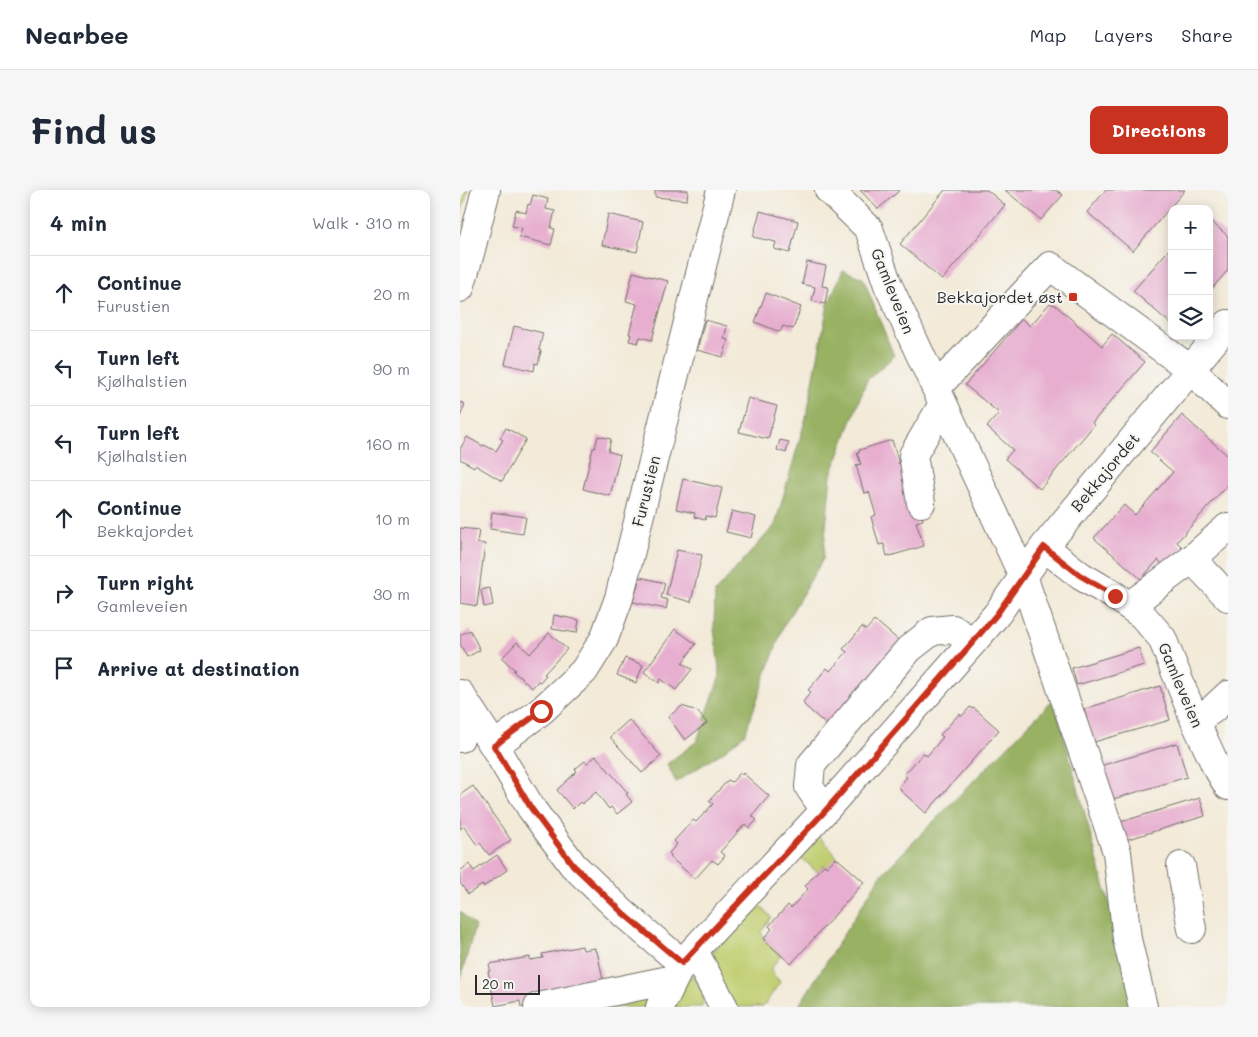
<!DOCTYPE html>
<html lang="en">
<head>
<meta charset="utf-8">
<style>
	body { margin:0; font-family:Mali,sans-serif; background:#f6f6f7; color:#1f2937 }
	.controls { position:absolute; right:15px; top:15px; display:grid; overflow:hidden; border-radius:10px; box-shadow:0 2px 12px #0003 }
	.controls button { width:45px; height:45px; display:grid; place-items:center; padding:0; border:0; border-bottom:1px solid #e0e1e3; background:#fff; color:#1f2937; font:25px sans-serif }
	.scale { position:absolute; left:15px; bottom:12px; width:65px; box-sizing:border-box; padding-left:5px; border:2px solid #2b2b2b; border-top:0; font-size:14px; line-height:18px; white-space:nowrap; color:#2b2b2b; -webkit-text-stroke:4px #f6f6f2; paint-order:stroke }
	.stop { position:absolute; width:15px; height:15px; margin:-11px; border:4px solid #c8321e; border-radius:50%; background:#fff }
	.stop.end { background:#c8321e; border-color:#fff; box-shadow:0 1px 5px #0008 }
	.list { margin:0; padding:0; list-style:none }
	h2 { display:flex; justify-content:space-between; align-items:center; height:65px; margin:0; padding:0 20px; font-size:21px }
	h2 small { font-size:16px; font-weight:400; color:#747a83 }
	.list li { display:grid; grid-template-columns:32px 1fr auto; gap:15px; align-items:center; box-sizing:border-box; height:75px; padding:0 20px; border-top:1px solid #e0e1e3 }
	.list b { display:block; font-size:19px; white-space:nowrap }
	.list p { margin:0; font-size:16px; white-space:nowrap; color:#747a83 }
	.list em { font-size:16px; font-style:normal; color:#747a83 }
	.icon { flex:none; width:28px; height:28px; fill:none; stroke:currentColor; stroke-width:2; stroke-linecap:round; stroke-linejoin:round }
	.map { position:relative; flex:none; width:768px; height:817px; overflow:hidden; border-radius:10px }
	header { display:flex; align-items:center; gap:30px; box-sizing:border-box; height:70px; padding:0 25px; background:#fff; border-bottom:1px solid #e0e1e3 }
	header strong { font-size:24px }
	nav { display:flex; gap:28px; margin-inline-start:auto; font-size:18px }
	.intro { display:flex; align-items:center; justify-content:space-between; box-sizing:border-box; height:120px; padding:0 30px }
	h1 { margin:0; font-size:35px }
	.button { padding:12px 22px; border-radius:10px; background:#c8321e; color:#fff; font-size:18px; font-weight:700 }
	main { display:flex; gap:30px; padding:0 30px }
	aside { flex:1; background:#fff; border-radius:10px; box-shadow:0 2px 12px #0003 }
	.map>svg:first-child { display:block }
</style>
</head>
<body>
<header>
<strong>Nearbee</strong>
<nav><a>Map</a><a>Layers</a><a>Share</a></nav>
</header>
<div class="intro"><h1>Find us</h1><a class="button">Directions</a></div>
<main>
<aside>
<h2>4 min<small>Walk · 310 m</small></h2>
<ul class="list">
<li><svg class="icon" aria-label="ahead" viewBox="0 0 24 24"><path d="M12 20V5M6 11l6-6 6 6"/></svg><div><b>Continue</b><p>Furustien</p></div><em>20 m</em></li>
<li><svg class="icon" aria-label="left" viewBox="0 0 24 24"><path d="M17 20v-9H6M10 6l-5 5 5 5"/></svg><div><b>Turn left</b><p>Kjølhalstien</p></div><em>90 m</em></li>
<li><svg class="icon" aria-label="left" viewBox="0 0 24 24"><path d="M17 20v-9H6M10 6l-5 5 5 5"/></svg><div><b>Turn left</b><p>Kjølhalstien</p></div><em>160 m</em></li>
<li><svg class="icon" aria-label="ahead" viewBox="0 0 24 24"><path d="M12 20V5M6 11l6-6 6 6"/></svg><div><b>Continue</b><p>Bekkajordet</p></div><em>10 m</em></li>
<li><svg class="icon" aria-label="right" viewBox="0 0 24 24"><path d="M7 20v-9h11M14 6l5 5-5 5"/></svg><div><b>Turn right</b><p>Gamleveien</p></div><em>30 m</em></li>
<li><svg class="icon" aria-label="arrive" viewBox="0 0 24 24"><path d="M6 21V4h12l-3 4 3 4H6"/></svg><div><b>Arrive at destination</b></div></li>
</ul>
</aside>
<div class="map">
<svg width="768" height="817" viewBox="0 0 768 817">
	<rect width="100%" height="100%" fill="#f6f6f2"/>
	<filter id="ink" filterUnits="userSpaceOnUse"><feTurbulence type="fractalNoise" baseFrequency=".02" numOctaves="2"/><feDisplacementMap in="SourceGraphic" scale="10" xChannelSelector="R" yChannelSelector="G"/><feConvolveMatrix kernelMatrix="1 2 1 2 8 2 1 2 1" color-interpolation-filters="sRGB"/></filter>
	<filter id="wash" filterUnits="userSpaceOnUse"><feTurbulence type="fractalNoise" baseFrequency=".0096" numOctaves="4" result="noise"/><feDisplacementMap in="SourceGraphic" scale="20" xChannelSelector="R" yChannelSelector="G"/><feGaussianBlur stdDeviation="1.12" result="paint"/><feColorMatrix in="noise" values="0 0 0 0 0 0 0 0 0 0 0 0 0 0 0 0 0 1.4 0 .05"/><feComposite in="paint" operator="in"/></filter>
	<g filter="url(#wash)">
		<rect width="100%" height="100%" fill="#f3ead8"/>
		<!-- green -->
		<path fill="#c0ce70" stroke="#767c4e" d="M 0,0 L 8,0 L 0,28 Z
			M 357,645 L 370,657 L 378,669 L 367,677 L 364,675 L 357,682 L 338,665 Z
			M 296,711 L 311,727 L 301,742 L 305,751 L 321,765 L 310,780 L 320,792 L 303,817 L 272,817 L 247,769 Z
			M 232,784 L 244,804 L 242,817 L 210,817 Z
			M 193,803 L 187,817 L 117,817 Z"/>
		<!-- forest -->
		<path fill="#98b162" stroke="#626e46" d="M 383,80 L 403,88 L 434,166 L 407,190 L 371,285 L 363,369 L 323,437 L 285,544 L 263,562 L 216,592 L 207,574 L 237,551 L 260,486 L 254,438 L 255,402 L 315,335 L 347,224 L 368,114 Z
			M 594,509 L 646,702 L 681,812 L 686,817 L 338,817 L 421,685 Z
			M 0,721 L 15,736 L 0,791 Z"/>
		<g id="blocks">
			<!-- building -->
			<path fill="#e7aecf" d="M 195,0 L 228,0 L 227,10 L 195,7 Z
				M 400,0 L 440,0 L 418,19 Z
				M 485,0 L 527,0 L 545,15 L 482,90 L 440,54 Z
				M 545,0 L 596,0 L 603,5 L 581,30 Z
				M 646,0 L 725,0 L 673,61 L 627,22 Z
				M 73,5 L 88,9 L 86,19 L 95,21 L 91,38 L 95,39 L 91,55 L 59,47 L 62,38 L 52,36 L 56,20 L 66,23 L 68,14 L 70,15 Z
				M 300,21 L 338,31 L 330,63 L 314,59 L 316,52 L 293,47 Z
				M 148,24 L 183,32 L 177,62 L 142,55 Z
				M 749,30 L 768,46 L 768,80 L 749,102 Z
				M 712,56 L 712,135 L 673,101 Z
				M 347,72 L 366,76 L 362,96 L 368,97 L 365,114 L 352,111 L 355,97 L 342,94 Z
				M 173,82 L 208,91 L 192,150 L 180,147 L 178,153 L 169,151 L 171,144 L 169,144 L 177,114 L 166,111 Z
				M 306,103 L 341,117 L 333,139 L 323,136 L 320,142 L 295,132 Z
				M 590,113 L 593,115 L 594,114 L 642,156 L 652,144 L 685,172 L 632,233 L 634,235 L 580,299 L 545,269 L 553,260 L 527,237 L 539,223 L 505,195 L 562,129 L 570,136 Z
				M 245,130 L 267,136 L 264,149 L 268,150 L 263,167 L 237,160 Z
				M 54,136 L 83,143 L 79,160 L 81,161 L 78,174 L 75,173 L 74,181 L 45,174 Z
				M 288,208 L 317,216 L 308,249 L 279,242 Z
				M 0,212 L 5,214 L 0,227 Z
				M 722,225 L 768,266 L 768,294 L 717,352 L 724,359 L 707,378 L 698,370 L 681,389 L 634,348 L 664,315 L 675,325 L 713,282 L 690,262 Z
				M 46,238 L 66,249 L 42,291 L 15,275 L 14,277 L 0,269 L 0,259 L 7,247 L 23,256 L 24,255 L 36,261 L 43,250 L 40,248 Z
				M 138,246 L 151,249 L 148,261 L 160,265 L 150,306 L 123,299 L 133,258 L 135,258 Z
				M 320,250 L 329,252 L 326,263 L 317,260 Z
				M 432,250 L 439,274 L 446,272 L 463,330 L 456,332 L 464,356 L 430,366 L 430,365 L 427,366 L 424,354 L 419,355 L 411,327 L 416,325 L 409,302 L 404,303 L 396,275 L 401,274 L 397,263 L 400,262 L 399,260 Z
				M 223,289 L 262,298 L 255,328 L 246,326 L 245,330 L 234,327 L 235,323 L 216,319 Z
				M 272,321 L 296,327 L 291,348 L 266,342 Z
				M 32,322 L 66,327 L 63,344 L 30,339 Z
				M 0,338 L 19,340 L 17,353 L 25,354 L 17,416 L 0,413 Z
				M 217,360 L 242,365 L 231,412 L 206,405 Z
				M 180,387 L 205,393 L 201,408 L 208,410 L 206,419 L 173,412 Z
				M 30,398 L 33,415 L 24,417 L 21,400 Z
				M 94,425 L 119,430 L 117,443 L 92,439 Z
				M 414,431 L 416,433 L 417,432 L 443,454 L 370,538 L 344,515 L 345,514 L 343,512 L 351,502 L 348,500 L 367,478 L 370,481 L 387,462 L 383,459 L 402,437 L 406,440 Z
				M 215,439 L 236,454 L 222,473 L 232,479 L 216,500 L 201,489 L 199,493 L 184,482 Z
				M 10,440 L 20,460 L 7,467 L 0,454 L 0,445 Z
				M 89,443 L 107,459 L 84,484 L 86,485 L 80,492 L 78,491 L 72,498 L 53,481 L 55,480 L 42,468 L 57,452 L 70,464 Z
				M 679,458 L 684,475 L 617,495 L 612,478 Z
				M 165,468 L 183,475 L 176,493 L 157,485 Z
				M 700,496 L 710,530 L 634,552 L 624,519 Z
				M 222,516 L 237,521 L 247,533 L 225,550 L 208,527 Z
				M 510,517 L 513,519 L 514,518 L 539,540 L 466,623 L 440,600 L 441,599 L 439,597 L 447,587 L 444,585 L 463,563 L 467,566 L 483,547 L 480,545 L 499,524 L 502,526 Z
				M 169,530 L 201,566 L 182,583 L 150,547 Z
				M 717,553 L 727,587 L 650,610 L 640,576 Z
				M 136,566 L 168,603 L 166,604 L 172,612 L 157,624 L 151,617 L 149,619 L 136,602 L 122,614 L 120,612 L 113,619 L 97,600 L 117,581 L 115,579 L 125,571 L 127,573 Z
				M 280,583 L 282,585 L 283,583 L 309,606 L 292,626 L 297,630 L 289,638 L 285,634 L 260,662 L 265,666 L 258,674 L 252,670 L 235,689 L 210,667 L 211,665 L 209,663 L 217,654 L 214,651 L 233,630 L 236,632 L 253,614 L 249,611 L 268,590 L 272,592 Z
				M 13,596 L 51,650 L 29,665 L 20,653 L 17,655 L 4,636 L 0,639 L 0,605 Z
				M 740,608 L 745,626 L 662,651 L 657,633 Z
				M 37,665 L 47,680 L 23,697 L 22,695 L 8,704 L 0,693 L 0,681 L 9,674 L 14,681 Z
				M 375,668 L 378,670 L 378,669 L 404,692 L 331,774 L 305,751 L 306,750 L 304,748 L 312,739 L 309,736 L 328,715 L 331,718 L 348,699 L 345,696 L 357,682 L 364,675 L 367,677 Z
				M 122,756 L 123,760 L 135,758 L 135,761 L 137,761 L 144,795 L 61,817 L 60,811 L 35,816 L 28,781 L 30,781 L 30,778 L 29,774 L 70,767 L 70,770 L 83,768 L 82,764 Z"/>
		</g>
	</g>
	<g filter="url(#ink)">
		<use href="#blocks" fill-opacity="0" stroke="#716e68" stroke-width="1"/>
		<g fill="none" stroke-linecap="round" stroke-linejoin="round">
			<defs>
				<path id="minor" d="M 369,0 L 409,39 L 428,95 L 563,386 L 657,662 L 667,749 L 683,817
					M 0,98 L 10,63 L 26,0
					M 476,198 L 590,76 L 730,179 L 768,215
					M 461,313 L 453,265 L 483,214
					M 584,357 L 621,386 L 655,406 L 682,425 L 702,448 L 735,531 L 755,574 L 768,596
					M 732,369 L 768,407
					M 669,416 L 732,369 L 768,337
					M 0,504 L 34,556 L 71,618 L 113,675 L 164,724 L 222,773
					M 735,531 L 753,519 L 768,505
					M 0,548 L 13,525
					M 34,556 L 81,521 L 124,481 L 144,449 L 159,408 L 261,0
					M 365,620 L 349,597 L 351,575 L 449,459 L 472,441 L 493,439 L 513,452
					M 721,676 L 732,739
					M 234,761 L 264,817
					M 78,817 L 214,789
					M 200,817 L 222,773 L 365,620 L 513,452 L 537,424 L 584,357 L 768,134"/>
			</defs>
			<!-- minor casing -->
			<use href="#minor" stroke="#716e68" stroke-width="30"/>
			<!-- minor -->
			<use href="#minor" stroke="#fff" stroke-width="28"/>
		</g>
	</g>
	<g fill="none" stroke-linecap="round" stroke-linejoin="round" filter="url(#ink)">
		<!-- route -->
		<path stroke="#c8321e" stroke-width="6" d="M 81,521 L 34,556 L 71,618 L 113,675 L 164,724 L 222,773 L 366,620 L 513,452 L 537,424 L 584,357 L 621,386 L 655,406"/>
	</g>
	<!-- markers -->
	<rect fill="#c8321e" stroke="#f6f6f2" stroke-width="2" x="608" y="102" width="10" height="10" rx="2.5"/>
	<g text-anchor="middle" stroke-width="4" stroke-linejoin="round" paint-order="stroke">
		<!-- street labels -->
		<g font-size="16" fill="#2b2b2b" stroke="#f6f6f2">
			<text transform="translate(433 101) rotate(68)" y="6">Gamleveien</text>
			<text transform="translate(645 282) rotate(-50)" y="6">Bekkajordet</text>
			<text transform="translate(186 301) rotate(-76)" y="6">Furustien</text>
			<text transform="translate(721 495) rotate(67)" y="6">Gamleveien</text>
		</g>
		<!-- poi labels -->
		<g font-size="16" fill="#2b2b2b" stroke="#f6f6f2" text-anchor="end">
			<text x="603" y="113">Bekkajordet øst</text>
		</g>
	</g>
</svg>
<div class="controls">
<button>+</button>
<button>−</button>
<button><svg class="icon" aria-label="layers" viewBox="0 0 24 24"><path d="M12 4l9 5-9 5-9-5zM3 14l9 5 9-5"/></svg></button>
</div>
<div class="scale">20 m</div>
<div class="stop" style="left:81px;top:521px"></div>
<div class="stop end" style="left:655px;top:406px"></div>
</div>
</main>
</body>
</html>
